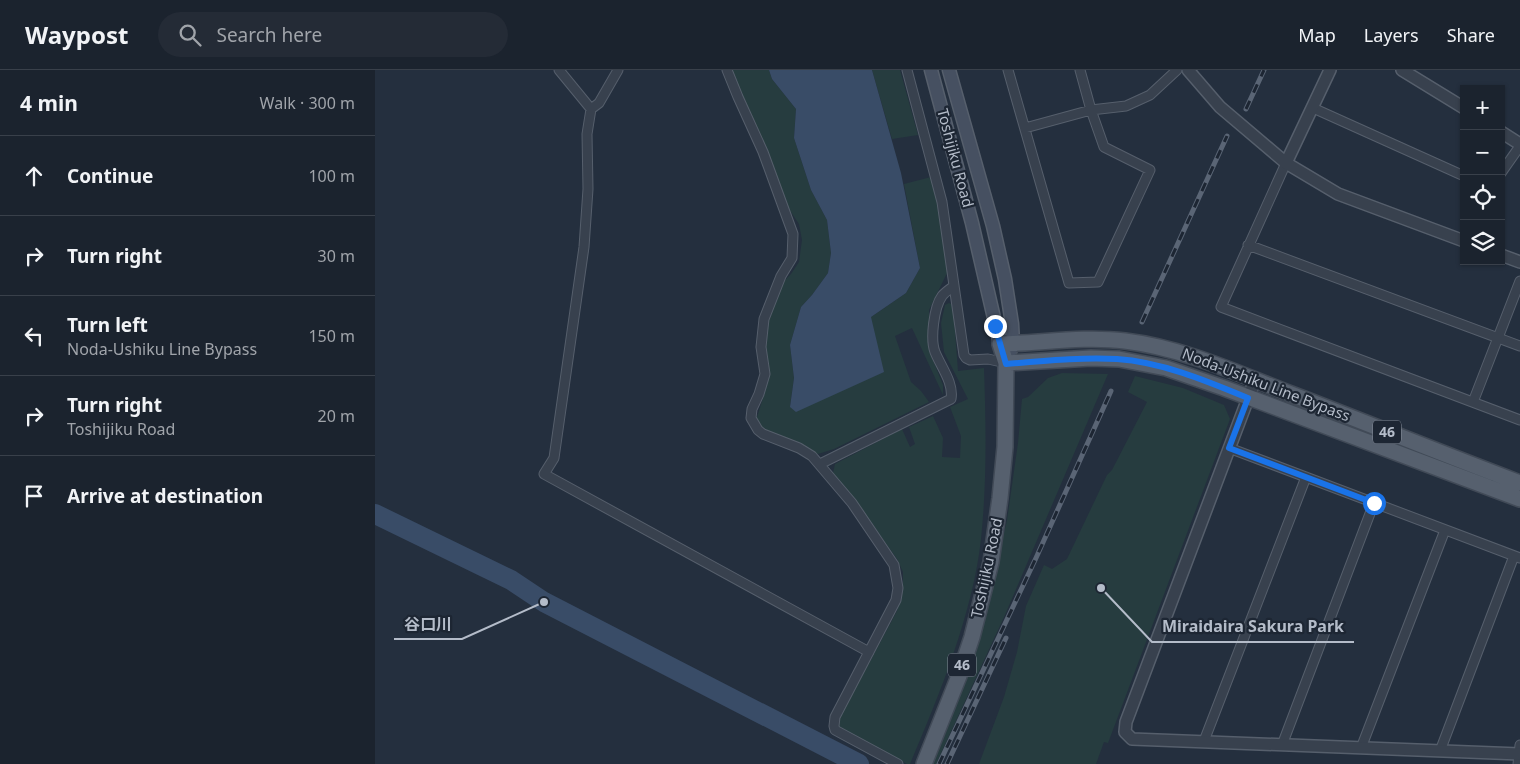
<!DOCTYPE html>
<html lang="en">
<head>
<meta charset="utf-8">
<style>
	body { margin:0; font-family:"Noto Sans","Noto Sans JP",sans-serif; background:#242b36; color:#f1f3f6 }
	.controls { position:absolute; right:15px; top:15px; display:grid; overflow:hidden; border-radius:0px; box-shadow:0 1px 4px #0004 }
	.controls button { width:45px; height:45px; display:grid; place-items:center; padding:0; border:0; border-bottom:1px solid #39404a; background:#1b232e; color:#f1f3f6; font:25px sans-serif }
	.stop { position:absolute; width:15px; height:15px; margin:-11px; border:4px solid #1a73e8; border-radius:50%; background:#fff }
	.stop.end { background:#1a73e8; border-color:#fff; box-shadow:0 1px 5px #0008 }
	.list { margin:0; padding:0; list-style:none }
	h2 { display:flex; justify-content:space-between; align-items:center; height:65px; margin:0; padding:0 20px; font-size:21px }
	h2 small { font-size:16px; font-weight:400; color:#a0a4aa }
	.list li { display:grid; grid-template-columns:32px 1fr auto; gap:15px; align-items:center; box-sizing:border-box; height:80px; padding:0 20px; border-top:1px solid #39404a }
	.list b { display:block; font-size:19px; white-space:nowrap }
	.list p { margin:0; font-size:16px; white-space:nowrap; color:#a0a4aa }
	.list em { font-size:16px; font-style:normal; color:#a0a4aa }
	.icon { flex:none; width:28px; height:28px; fill:none; stroke:currentColor; stroke-width:2; stroke-linecap:round; stroke-linejoin:round }
	.map { position:relative; flex:none; width:1145px; height:694px; overflow:hidden }
	header { display:flex; align-items:center; gap:30px; box-sizing:border-box; height:70px; padding:0 25px; background:#1b232e; border-bottom:1px solid #39404a }
	header strong { font-size:24px }
	nav { display:flex; gap:28px; margin-inline-start:auto; font-size:18px }
	.search { width:350px; height:45px; background:#242b36; display:flex; align-items:center; gap:12px; box-sizing:border-box; padding:0 18px; border-radius:28px; color:#a0a4aa; font-size:19px }
	main { display:flex }
	aside { flex:1; background:#1b232e }
	.map>svg:first-child { display:block }
</style>
</head>
<body>
<header>
<strong>Waypost</strong>
<div class="search"><svg class="icon" aria-label="search" viewBox="0 0 24 24"><circle cx="10" cy="10" r="6"/><path d="M15 15l6 6"/></svg>Search here</div>
<nav><a>Map</a><a>Layers</a><a>Share</a></nav>
</header>
<main>
<aside>
<h2>4 min<small>Walk · 300 m</small></h2>
<ul class="list">
<li><svg class="icon" aria-label="ahead" viewBox="0 0 24 24"><path d="M12 20V5M6 11l6-6 6 6"/></svg><div><b>Continue</b></div><em>100 m</em></li>
<li><svg class="icon" aria-label="right" viewBox="0 0 24 24"><path d="M7 20v-9h11M14 6l5 5-5 5"/></svg><div><b>Turn right</b></div><em>30 m</em></li>
<li><svg class="icon" aria-label="left" viewBox="0 0 24 24"><path d="M17 20v-9H6M10 6l-5 5 5 5"/></svg><div><b>Turn left</b><p>Noda-Ushiku Line Bypass</p></div><em>150 m</em></li>
<li><svg class="icon" aria-label="right" viewBox="0 0 24 24"><path d="M7 20v-9h11M14 6l5 5-5 5"/></svg><div><b>Turn right</b><p>Toshijiku Road</p></div><em>20 m</em></li>
<li><svg class="icon" aria-label="arrive" viewBox="0 0 24 24"><path d="M6 21V4h12l-3 4 3 4H6"/></svg><div><b>Arrive at destination</b></div></li>
</ul>
</aside>
<div class="map">
<svg width="1145" height="694" viewBox="0 0 1145 694">
	<rect width="100%" height="100%" fill="#242f3e"/>
	<!-- green -->
	<path fill="#263c3f" d="M 356,0 L 394,0 L 397,9 L 421,39 L 419,68 L 436,120 L 452,150 L 456,183 L 453,203 L 437,225 L 426,237 L 415,275 L 419,308 L 415,336 L 496,247 L 531,223 L 545,198 L 529,114 L 556,107 L 564,138 L 574,199 L 554,240 L 555,283 L 568,315 L 568,325 L 537,258 L 520,266 L 536,312 L 546,321 L 554,332 L 459,379 L 443,384 L 387,362 L 381,350 L 390,322 L 392,306 L 389,275 L 393,253 L 407,213 L 416,204 L 424,192 L 427,170 L 424,154 L 407,129 Z
		M 497,0 L 525,0 L 543,65 L 517,69 Z
		M 574,233 L 578,235 L 583,301 L 609,298 C 611,355 612,412 606,469 C 598,543 564,626 535,694 L 532,694 L 465,660 L 463,651 L 522,541 L 528,518 L 528,502 L 522,489 L 490,444 L 458,403 L 460,394 L 527,359 L 535,377 L 540,374 L 534,357 L 558,346 L 568,368 L 567,387 L 585,388 L 586,366 L 575,337 L 593,329 L 569,282 L 566,253 L 570,235 Z
		M 687,303 L 733,304 L 630,545 L 561,694 L 557,694 L 583,628 L 622,493 L 632,450 L 643,373 L 647,329 L 653,327 L 673,308 Z
		M 760,306 L 808,318 L 849,335 L 855,349 L 733,673 L 729,672 L 721,694 L 604,694 L 629,627 L 642,582 L 651,536 L 669,495 L 677,499 L 692,489 L 732,405 L 737,400 L 772,332 L 753,322 Z"/>
	<!-- water -->
	<path fill="#394c67" d="M 394,0 L 497,0 L 526,103 L 545,198 L 531,223 L 496,247 L 509,302 L 421,342 L 415,337 L 419,308 L 415,275 L 426,237 L 437,225 L 453,203 L 456,183 L 452,150 L 436,120 L 419,68 L 421,39 L 397,9 Z"/>
	<g fill="none" stroke-linecap="round" stroke-linejoin="round">
		<!-- river -->
		<path stroke="#394c67" stroke-width="20" d="M 0,444 L 136,510 L 169,532 L 484,694"/>
		<defs>
			<path id="minor" d="M 184,0 L 216,39
				M 243,0 L 224,33 L 216,39 L 212,64 L 213,119 L 209,177 L 179,388 L 169,404 L 494,582
				M 352,0 L 363,27 L 388,82 L 418,164 L 417,188 L 406,206 L 389,249 L 386,277 L 390,304 L 384,324 L 377,339 L 376,348 L 383,360 L 388,364 L 424,378 L 437,386 L 477,433 L 519,495 L 523,518 L 521,530 L 460,647 L 459,656 L 460,660 L 523,694
				M 532,0 L 567,132 L 589,285 L 591,288 L 595,290 L 613,289 L 631,293
				M 633,0 L 694,213 L 723,212 L 775,100 L 729,77 L 716,40 L 705,0
				M 938,38 L 1089,106
				M 650,58 L 716,40 L 751,36 L 775,25 L 802,0
				M 911,93 L 846,237 L 1145,350
				M 1126,103 L 1145,76
				M 873,175 L 1145,276
				M 1098,332 L 1145,211
				M 854,378 L 1145,488
				M 445,394 L 576,329 C 579,313 566,297 560,282 C 555,269 559,237 567,226 C 570,222 575,219 579,216
				M 829,671 L 931,407
				M 907,675 L 999,433
				M 986,678 L 1070,460
				M 1065,681 L 1139,486
				M 1143,694 L 1145,675"/>
			<path id="tertiary" d="M 813,0 L 845,37 L 911,93 L 963,124 L 1089,171
				M 1027,0 L 1089,38
				M 1126,62 L 1145,74
				M 911,93 L 955,0
				M 1126,185 L 1145,192
				M 880,310 L 751,652 L 750,662 L 757,669 L 1145,684"/>
			<path id="secondary" d="M 556,0 L 597,153 L 625,274
				M 574,0 L 618,156 L 630,209 L 637,254 L 638,273 L 635,282"/>
			<path id="primary" d="M 631,293 L 716,288 L 744,289 L 791,298 L 849,318 L 1145,429
				M 549,694 L 584,606 L 597,567 L 616,492 L 625,428 L 630,377 L 631,293 L 625,274 C 667,273 709,266 750,271 C 808,278 862,303 916,324 C 992,353 1068,384 1145,413"/>
		</defs>
		<!-- minor casing -->
		<use href="#minor" stroke="#565f6c" stroke-width="11"/>
		<!-- tertiary casing -->
		<use href="#tertiary" stroke="#565f6c" stroke-width="14"/>
		<!-- secondary casing -->
		<use href="#secondary" stroke="#565f6c" stroke-width="15"/>
		<!-- primary casing -->
		<use href="#primary" stroke="#414a57" stroke-width="18"/>
		<!-- minor -->
		<use href="#minor" stroke="#38414e" stroke-width="9"/>
		<!-- tertiary -->
		<use href="#tertiary" stroke="#38414e" stroke-width="11"/>
		<!-- secondary -->
		<use href="#secondary" stroke="#465061" stroke-width="12"/>
		<!-- primary -->
		<use href="#primary" stroke="#56606e" stroke-width="15"/>
		<defs>
			<path id="rail" d="M 871,39 L 889,0
				M 767,252 L 852,66
				M 564,694 L 661,488 L 736,321
				M 572,694 L 631,568"/>
		</defs>
		<!-- rail casing -->
		<use href="#rail" stroke="#5a6575" stroke-width="5"/>
		<!-- rail -->
		<use href="#rail" stroke="#1d2633" stroke-width="3" stroke-dasharray="9" stroke-linecap="butt"/>
	</g>
	<g fill="none" stroke-linecap="round" stroke-linejoin="round">
		<!-- route -->
		<path stroke="#1a73e8" stroke-width="6" d="M 620,256 L 631,294 C 668,291 705,287 742,289 C 787,292 832,311 873,328 L 854,378 L 999,433"/>
	</g>
	<g text-anchor="middle" stroke-width="4.5" stroke-linejoin="round" paint-order="stroke">
		<!-- shield labels -->
		<g fill="#1d2633" stroke="#878f9c" stroke-width="1">
			<rect x="998" y="350.5" width="28" height="23" rx="4"/>
			<rect x="573" y="583.5" width="28" height="23" rx="4"/>
		</g>
		<g font-size="14" font-weight="bold" fill="#b4bcc9">
			<text x="1012" y="367">46</text>
			<text x="587" y="600">46</text>
		</g>
		<!-- street labels -->
		<g font-size="15" fill="#b4bcc9" stroke="#1d2633">
			<text transform="translate(580 88) rotate(75)" y="5">Toshijiku Road</text>
			<text transform="translate(891 315) rotate(21)" y="5">Noda-Ushiku Line Bypass</text>
			<text transform="translate(612 498) rotate(-78)" y="5">Toshijiku Road</text>
		</g>
	</g>
	<!-- callouts -->
	<path fill="none" stroke="#b4bcc9" stroke-width="2" d="M169 532L87 569H19M726 518L777 572H979"/>
	<g fill="#b4bcc9" stroke="#1d2633" stroke-width="2">
		<circle cx="169" cy="532" r="5"/>
		<circle cx="726" cy="518" r="5"/>
	</g>
	<g font-size="16" text-anchor="middle" font-weight="bold" fill="#b4bcc9" stroke="#1d2633" stroke-width="4.5" stroke-linejoin="round" paint-order="stroke">
		<text x="53" y="560">谷口川</text>
		<text x="878" y="562">Miraidaira Sakura Park</text>
	</g>
</svg>
<div class="controls">
<button>+</button>
<button>−</button>
<button><svg class="icon" aria-label="locate" viewBox="0 0 24 24"><circle cx="12" cy="12" r="6"/><path d="M12 2v4M12 18v4M2 12h4M18 12h4"/></svg></button>
<button><svg class="icon" aria-label="layers" viewBox="0 0 24 24"><path d="M12 4l9 5-9 5-9-5zM3 14l9 5 9-5"/></svg></button>
</div>
<div class="stop" style="left:999px;top:433px"></div>
<div class="stop end" style="left:620px;top:256px"></div>
</div>
</main>
</body>
</html>
